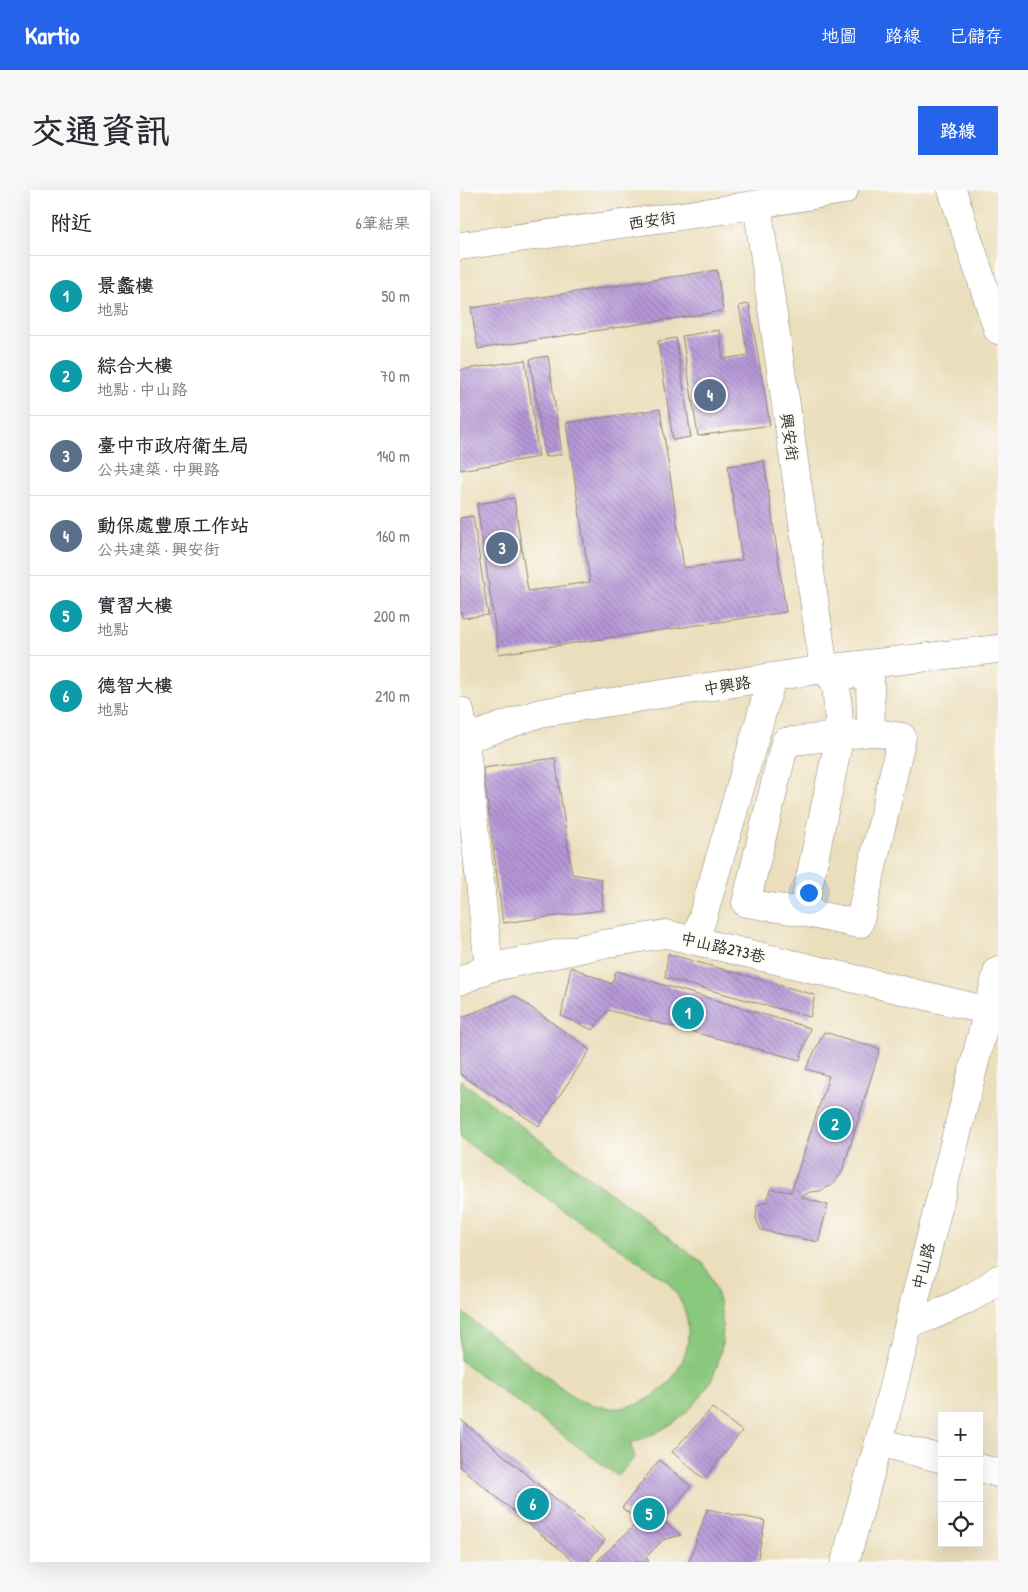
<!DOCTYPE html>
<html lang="zh-TW">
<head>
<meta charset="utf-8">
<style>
	body { margin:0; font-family:"Patrick Hand","LXGW WenKai TC",sans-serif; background:#f7f7f7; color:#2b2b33 }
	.controls { position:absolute; right:15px; bottom:15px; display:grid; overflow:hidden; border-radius:0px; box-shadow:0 5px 20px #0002 }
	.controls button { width:45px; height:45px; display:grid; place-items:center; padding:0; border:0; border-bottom:1px solid #e1e1e2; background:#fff; color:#2b2b33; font:25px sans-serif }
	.you { position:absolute; left:348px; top:702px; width:18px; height:18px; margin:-12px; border:4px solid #fff; border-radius:50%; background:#1a73e8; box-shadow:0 0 0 8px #1a73e833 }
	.badge { display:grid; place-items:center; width:32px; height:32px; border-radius:50%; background:#2563eb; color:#fff; font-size:16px; font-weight:700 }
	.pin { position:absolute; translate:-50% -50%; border:2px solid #fff; box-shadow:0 1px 5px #0006 }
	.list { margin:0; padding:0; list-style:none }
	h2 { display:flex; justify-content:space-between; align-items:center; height:65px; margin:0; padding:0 20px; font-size:21px }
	h2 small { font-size:16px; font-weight:400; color:#7c7c81 }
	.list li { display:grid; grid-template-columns:32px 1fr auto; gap:15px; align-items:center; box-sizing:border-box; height:80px; padding:0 20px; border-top:1px solid #e1e1e2 }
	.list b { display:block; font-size:19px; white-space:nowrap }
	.list p { margin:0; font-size:16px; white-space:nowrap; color:#7c7c81 }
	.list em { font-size:16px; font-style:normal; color:#7c7c81 }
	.icon { flex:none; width:28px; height:28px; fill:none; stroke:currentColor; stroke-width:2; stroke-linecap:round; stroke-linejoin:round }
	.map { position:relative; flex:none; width:538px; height:1372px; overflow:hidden; border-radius:0px }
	header { display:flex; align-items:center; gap:30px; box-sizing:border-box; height:70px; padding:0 25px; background:#2563eb; color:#fff }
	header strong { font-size:24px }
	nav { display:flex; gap:28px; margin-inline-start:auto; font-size:18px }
	.intro { display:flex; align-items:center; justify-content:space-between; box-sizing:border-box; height:120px; padding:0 30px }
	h1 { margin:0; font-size:35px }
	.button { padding:12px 22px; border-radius:0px; background:#2563eb; color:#fff; font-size:18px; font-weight:700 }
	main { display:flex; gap:30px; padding:0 30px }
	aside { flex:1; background:#fff; border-radius:0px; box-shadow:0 5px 20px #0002 }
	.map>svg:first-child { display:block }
</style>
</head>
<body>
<header>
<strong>Kartio</strong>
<nav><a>地圖</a><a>路線</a><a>已儲存</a></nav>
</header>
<div class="intro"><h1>交通資訊</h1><a class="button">路線</a></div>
<main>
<aside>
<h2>附近<small>6筆結果</small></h2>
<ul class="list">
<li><span class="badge" style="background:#0f9aa8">1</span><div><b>景蠡樓</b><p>地點</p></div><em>50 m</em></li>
<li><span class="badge" style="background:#0f9aa8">2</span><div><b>綜合大樓</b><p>地點 · 中山路</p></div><em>70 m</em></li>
<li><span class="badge" style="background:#5c6f8a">3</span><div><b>臺中市政府衛生局</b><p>公共建築 · 中興路</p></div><em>140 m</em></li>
<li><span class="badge" style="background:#5c6f8a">4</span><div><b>動保處豐原工作站</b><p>公共建築 · 興安街</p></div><em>160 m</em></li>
<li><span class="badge" style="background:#0f9aa8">5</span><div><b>實習大樓</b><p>地點</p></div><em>200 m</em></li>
<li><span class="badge" style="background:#0f9aa8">6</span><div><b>德智大樓</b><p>地點</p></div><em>210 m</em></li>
</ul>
</aside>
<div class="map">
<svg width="538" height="1372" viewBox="0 0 538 1372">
	<defs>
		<pattern id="building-back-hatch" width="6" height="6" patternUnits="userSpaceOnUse" patternTransform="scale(1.25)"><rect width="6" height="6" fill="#b697d8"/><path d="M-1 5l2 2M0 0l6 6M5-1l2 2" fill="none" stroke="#947baf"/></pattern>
	</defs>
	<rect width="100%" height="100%" fill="#fdfcf7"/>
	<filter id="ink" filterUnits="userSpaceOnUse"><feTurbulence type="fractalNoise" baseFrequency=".02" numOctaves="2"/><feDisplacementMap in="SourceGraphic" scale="10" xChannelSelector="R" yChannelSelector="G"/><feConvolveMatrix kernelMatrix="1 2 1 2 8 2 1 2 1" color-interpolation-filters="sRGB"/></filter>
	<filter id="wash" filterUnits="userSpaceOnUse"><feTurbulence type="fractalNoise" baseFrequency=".0096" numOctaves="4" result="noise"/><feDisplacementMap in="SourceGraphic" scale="20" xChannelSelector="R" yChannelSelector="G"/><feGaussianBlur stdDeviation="1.12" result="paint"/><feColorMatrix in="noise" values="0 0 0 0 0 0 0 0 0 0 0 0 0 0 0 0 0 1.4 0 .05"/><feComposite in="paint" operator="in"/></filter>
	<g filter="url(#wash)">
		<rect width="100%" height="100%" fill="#ebdebc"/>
		<!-- grass -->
		<path fill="#8ac87e" stroke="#5a7a54" d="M 0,890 L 244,1074 C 287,1151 253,1228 170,1253 L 175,1267 L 158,1286 L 0,1170 L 0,1121 L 114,1208 C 129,1214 143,1219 159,1218 C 207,1213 240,1164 224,1119 C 221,1109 214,1101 208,1092 L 0,948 Z"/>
		<g id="blocks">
			<!-- building -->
			<path fill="url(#building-back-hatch)" d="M 257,80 L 263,121 L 18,159 L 11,118 Z
				M 289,114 L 310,235 L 238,246 L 222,146 L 259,140 L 263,169 L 288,165 L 279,116 Z
				M 216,148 L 231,247 L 213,250 L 198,151 Z
				M 88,166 L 102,264 L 85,267 L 70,169 Z
				M 65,170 L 79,267 L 0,280 L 0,180 Z
				M 200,219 L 224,378 L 282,370 L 268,276 L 304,271 L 326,422 L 39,464 L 17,314 L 54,308 L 68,401 L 130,392 L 106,233 Z
				M 13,326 L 28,425 L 2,428 L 0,412 L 0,328 Z
				M 95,568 L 112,684 L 141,689 L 143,720 L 43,733 L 23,578 Z
				M 208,764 L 355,805 L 350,827 L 205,788 Z
				M 111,777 L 152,794 L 156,781 L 350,838 L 340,870 L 148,820 L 133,840 L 101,826 Z
				M 55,806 L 130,860 L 79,936 L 0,884 L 0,828 Z
				M 364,842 L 420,859 L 382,982 L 372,995 L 360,1001 L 350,1002 L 340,1007 L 368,1015 L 358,1052 L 301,1040 L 296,1029 L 297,1015 L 307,1012 L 310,999 L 331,1002 L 369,886 L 346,879 Z
				M 252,1218 L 282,1241 L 244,1289 L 212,1262 Z
				M 0,1229 L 145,1350 L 128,1372 L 115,1372 L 0,1277 Z
				M 199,1270 L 231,1296 L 203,1331 L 221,1345 L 203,1350 L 186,1367 L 189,1372 L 136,1372 L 179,1331 L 162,1318 Z
				M 247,1319 L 305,1331 L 297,1372 L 229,1372 Z"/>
		</g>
	</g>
	<g filter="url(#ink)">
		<use href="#blocks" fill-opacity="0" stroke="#8b8474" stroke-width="1"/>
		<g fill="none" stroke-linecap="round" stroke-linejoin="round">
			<defs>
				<path id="minor" d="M 492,0 L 538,140
					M 297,14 L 364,479
					M 0,56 L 256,21 L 384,0
					M 364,479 L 410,487 L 411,542 L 442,547 L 399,734 L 343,722 L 286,713 L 325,552 L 411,542
					M 0,521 L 5,549 L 29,778
					M 0,551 L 80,523 L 364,479 L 538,459
					M 343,722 L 380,545 L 376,493 L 364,479
					M 236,750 L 312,488
					M 0,791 L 29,778 L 143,754 L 206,744 L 538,823
					M 449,1135 C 480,1122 512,1111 538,1089
					M 419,1252 L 482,1269
					M 519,1278 L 538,1283
					M 385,1372 L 419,1252 L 538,780"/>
			</defs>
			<!-- minor casing -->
			<use href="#minor" stroke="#8b8474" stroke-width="29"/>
			<!-- minor -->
			<use href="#minor" stroke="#fff" stroke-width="28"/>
		</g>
	</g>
	<g text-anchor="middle" stroke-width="4.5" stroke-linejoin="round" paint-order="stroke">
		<!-- street labels -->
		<g font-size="16" fill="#2b2b2b" stroke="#fdfcf7">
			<text transform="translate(192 30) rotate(-8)" y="6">西安街</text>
			<text transform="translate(330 247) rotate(82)" y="6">興安街</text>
			<text transform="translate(267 495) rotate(-9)" y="6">中興路</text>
			<text transform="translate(263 757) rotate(13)" y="6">中山路273巷</text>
			<text transform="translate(463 1076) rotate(-76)" y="6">中山路</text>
		</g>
	</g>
</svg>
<div class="controls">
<button>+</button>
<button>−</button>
<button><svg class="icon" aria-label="locate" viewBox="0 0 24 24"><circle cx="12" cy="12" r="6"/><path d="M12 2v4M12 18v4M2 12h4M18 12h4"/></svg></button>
</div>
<div class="you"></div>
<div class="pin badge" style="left:228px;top:823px;background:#0f9aa8">1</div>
<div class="pin badge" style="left:375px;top:934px;background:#0f9aa8">2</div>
<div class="pin badge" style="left:42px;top:358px;background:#5c6f8a">3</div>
<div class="pin badge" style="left:250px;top:205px;background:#5c6f8a">4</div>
<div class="pin badge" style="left:189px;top:1324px;background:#0f9aa8">5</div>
<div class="pin badge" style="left:73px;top:1314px;background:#0f9aa8">6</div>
</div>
</main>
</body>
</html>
